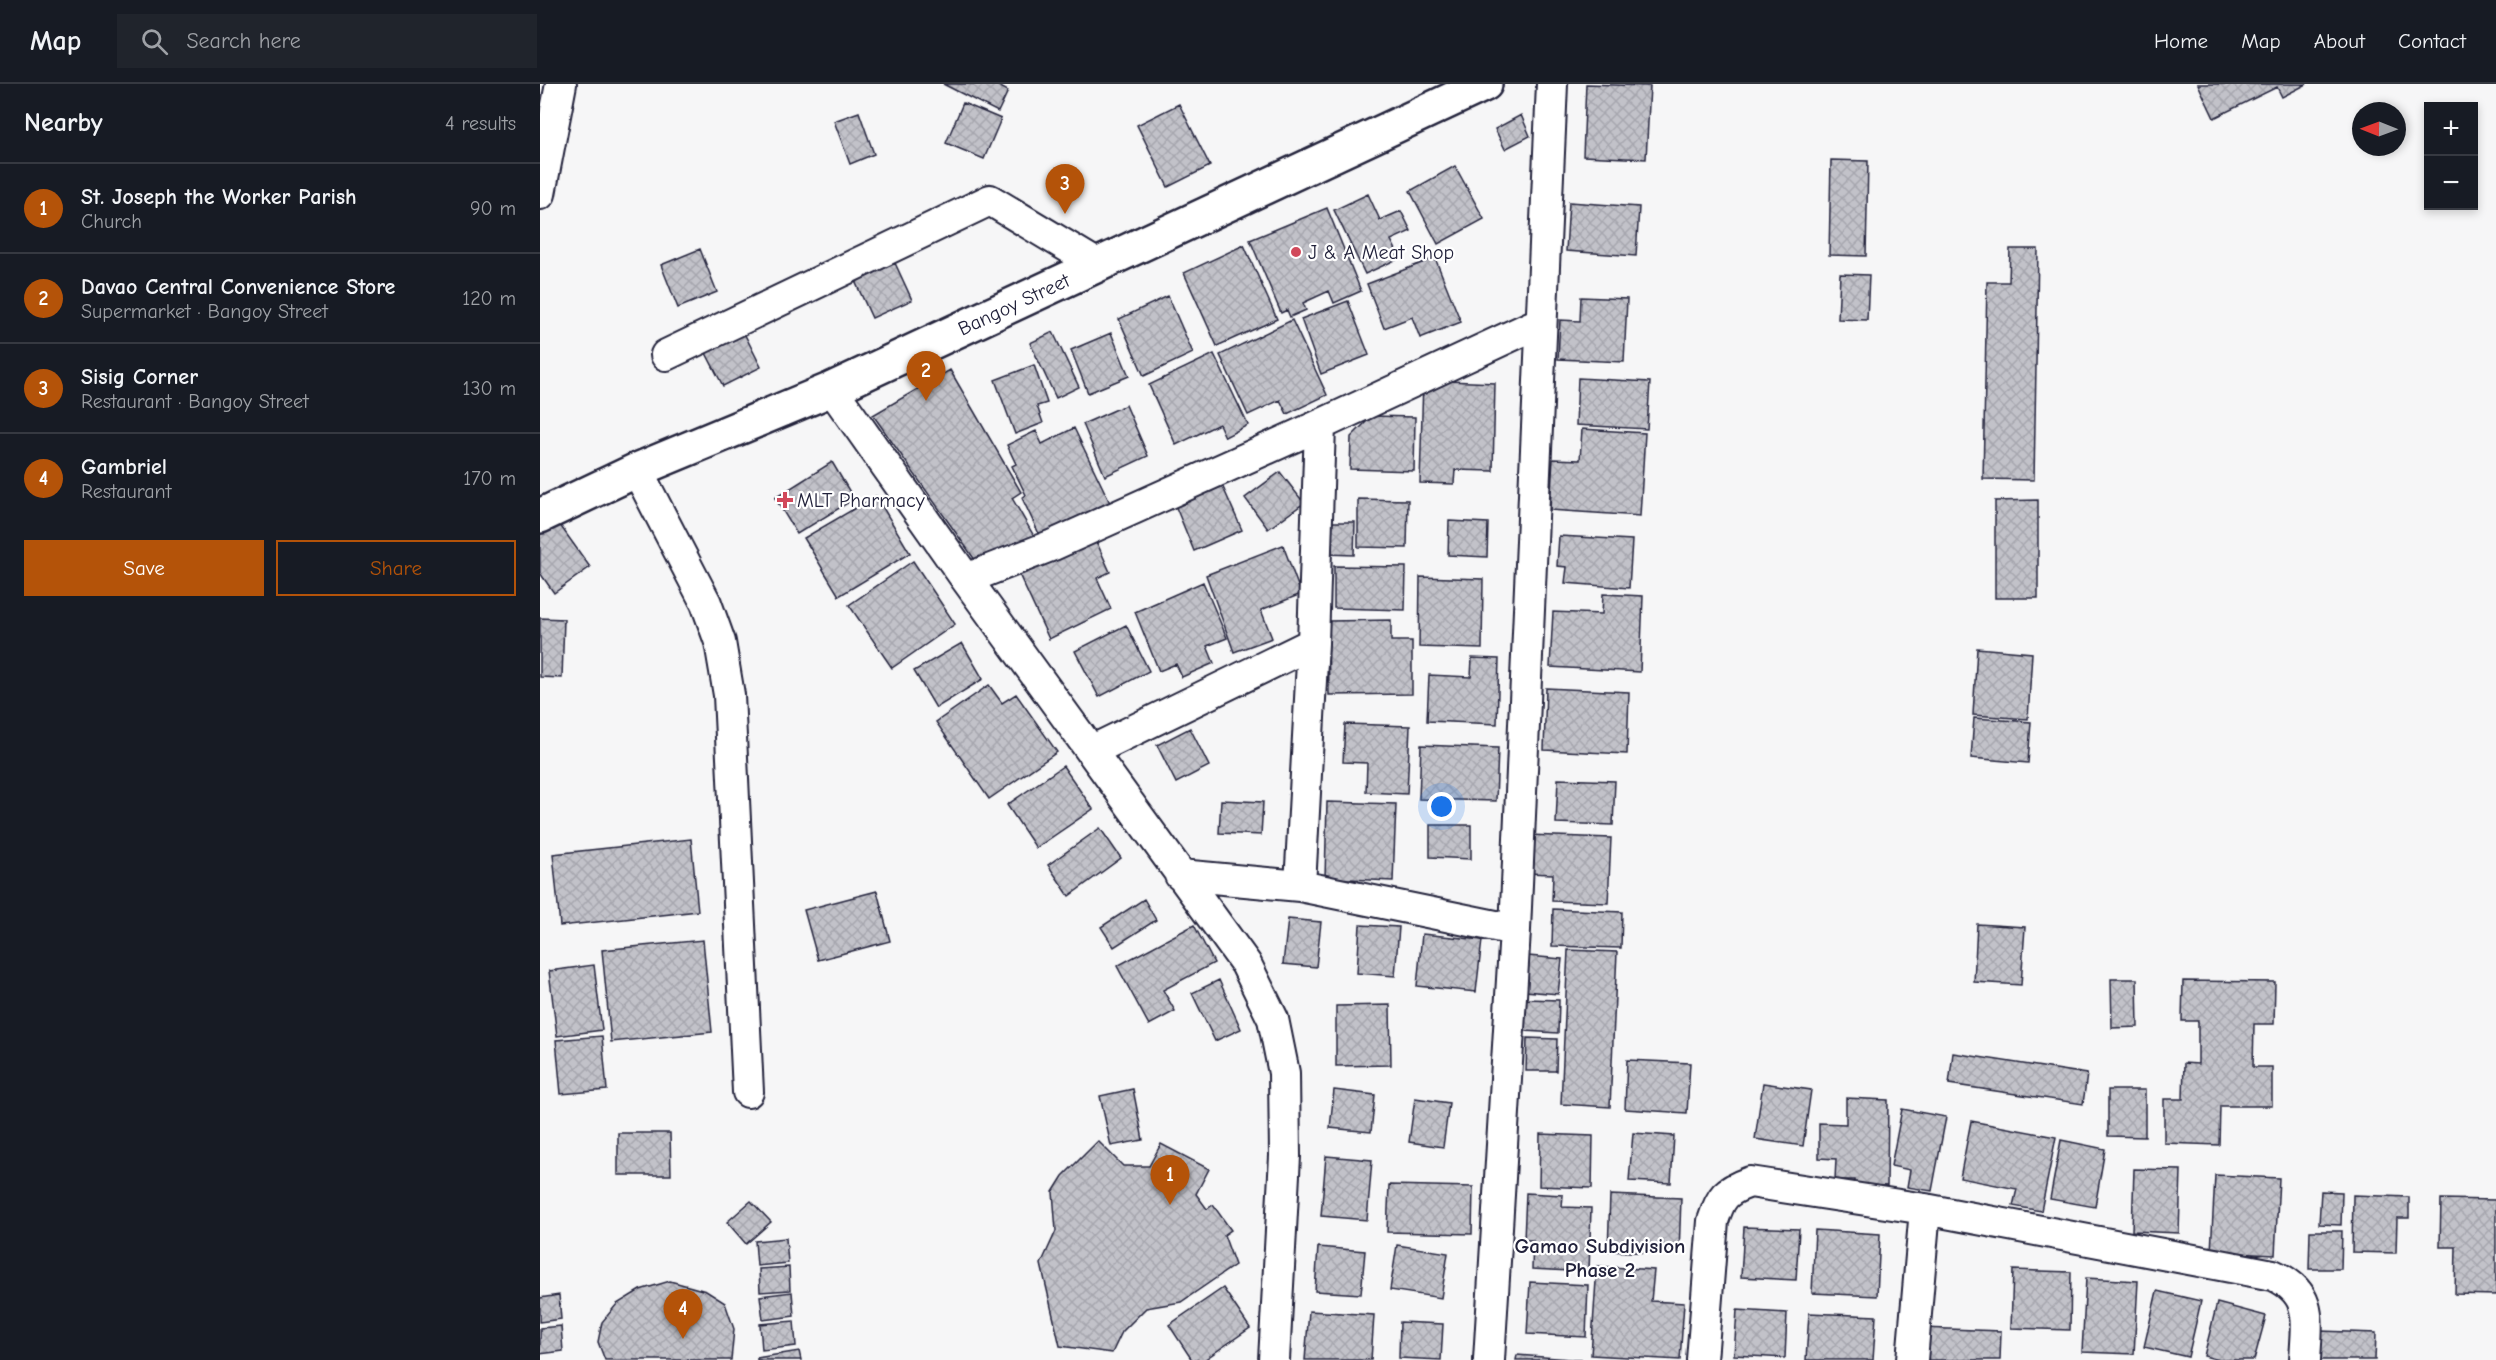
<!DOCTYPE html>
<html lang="en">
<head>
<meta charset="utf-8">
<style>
	body { margin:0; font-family:"Comic Neue",sans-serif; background:#20242c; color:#f1f3f6 }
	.controls { position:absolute; right:18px; top:18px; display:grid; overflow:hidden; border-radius:0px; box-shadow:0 3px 9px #0003 }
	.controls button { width:54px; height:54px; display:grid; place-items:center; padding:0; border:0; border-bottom:2px solid #363941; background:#171b24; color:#f1f3f6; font:30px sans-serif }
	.compass { position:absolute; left:1812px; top:18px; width:54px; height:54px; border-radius:50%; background:#171b24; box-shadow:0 3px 9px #0003; rotate:271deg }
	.you { position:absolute; left:902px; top:723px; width:21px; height:21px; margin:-15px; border:4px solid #fff; border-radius:50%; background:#1a73e8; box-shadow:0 0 0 9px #1a73e833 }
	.badge { display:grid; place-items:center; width:39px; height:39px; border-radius:50%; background:#b45309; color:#fff; font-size:20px; font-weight:700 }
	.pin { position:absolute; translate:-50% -50px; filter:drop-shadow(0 2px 3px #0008) }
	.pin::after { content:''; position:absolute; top:32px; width:21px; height:18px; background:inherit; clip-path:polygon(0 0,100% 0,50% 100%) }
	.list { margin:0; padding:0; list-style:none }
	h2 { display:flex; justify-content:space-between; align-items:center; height:78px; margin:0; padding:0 24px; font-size:26px }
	h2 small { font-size:20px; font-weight:400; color:#9ea1a6 }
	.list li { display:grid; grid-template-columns:39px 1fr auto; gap:18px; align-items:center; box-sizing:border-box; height:90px; padding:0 24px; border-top:2px solid #363941 }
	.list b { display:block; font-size:22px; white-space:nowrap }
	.list p { margin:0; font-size:20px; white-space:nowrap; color:#9ea1a6 }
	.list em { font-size:20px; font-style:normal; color:#9ea1a6 }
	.actions { display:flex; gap:12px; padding:18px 24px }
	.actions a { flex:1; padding:14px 0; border:2px solid #b45309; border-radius:0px; text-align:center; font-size:21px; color:#b45309 }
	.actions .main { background:#b45309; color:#fff }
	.icon { flex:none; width:33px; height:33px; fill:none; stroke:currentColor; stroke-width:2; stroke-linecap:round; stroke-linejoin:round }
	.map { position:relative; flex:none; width:1956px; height:1276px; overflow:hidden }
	header { display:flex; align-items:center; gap:36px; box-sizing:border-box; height:84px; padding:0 30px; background:#171b24; border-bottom:2px solid #363941 }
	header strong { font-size:28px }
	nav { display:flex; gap:33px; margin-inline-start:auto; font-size:21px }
	.search { width:420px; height:54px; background:#20242c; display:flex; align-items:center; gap:15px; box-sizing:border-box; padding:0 21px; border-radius:0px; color:#9ea1a6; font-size:22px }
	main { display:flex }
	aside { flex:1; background:#171b24 }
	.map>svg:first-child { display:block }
</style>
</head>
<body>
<header>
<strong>Map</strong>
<div class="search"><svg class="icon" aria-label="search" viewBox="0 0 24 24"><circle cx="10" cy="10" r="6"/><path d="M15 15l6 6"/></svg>Search here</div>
<nav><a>Home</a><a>Map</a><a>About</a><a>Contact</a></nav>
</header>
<main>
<aside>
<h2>Nearby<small>4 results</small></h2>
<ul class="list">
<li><span class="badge">1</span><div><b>St. Joseph the Worker Parish</b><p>Church</p></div><em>90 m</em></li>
<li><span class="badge">2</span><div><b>Davao Central Convenience Store</b><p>Supermarket · Bangoy Street</p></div><em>120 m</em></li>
<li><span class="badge">3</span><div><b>Sisig Corner</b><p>Restaurant · Bangoy Street</p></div><em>130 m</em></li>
<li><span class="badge">4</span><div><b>Gambriel</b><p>Restaurant</p></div><em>170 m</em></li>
</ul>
<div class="actions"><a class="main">Save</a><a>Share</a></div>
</aside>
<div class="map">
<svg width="1956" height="1276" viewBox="0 0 1956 1276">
	<defs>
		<pattern id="building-cross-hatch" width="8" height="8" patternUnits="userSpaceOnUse" patternTransform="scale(1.5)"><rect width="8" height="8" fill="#c2c2c9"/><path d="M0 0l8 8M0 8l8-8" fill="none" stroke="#a6a6ae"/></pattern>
	</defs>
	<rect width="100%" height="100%" fill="#f6f6f7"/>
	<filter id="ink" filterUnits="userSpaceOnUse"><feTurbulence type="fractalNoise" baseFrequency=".0167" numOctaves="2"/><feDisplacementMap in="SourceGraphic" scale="12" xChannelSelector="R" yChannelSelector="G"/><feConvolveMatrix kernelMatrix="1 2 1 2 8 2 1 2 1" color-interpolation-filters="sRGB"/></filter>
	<g filter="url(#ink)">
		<!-- building -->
		<path fill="url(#building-cross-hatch)" stroke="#22223b" stroke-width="1.5" d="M 403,0 L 455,0 L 468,7 L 458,28 Z
			M 1046,0 L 1110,2 L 1106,75 L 1043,72 Z
			M 1658,0 L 1767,0 L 1742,13 L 1737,3 L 1674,34 Z
			M 423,19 L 461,35 L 444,75 L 406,59 Z
			M 639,20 L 670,82 L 628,103 L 597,41 Z
			M 319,28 L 334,70 L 310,80 L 294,37 Z
			M 981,31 L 990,52 L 965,65 L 955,45 Z
			M 1291,76 L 1328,77 L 1326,172 L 1289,171 Z
			M 915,82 L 944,135 L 898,160 L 870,107 Z
			M 828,110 L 840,136 L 861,127 L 871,147 L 851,156 L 860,174 L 825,190 L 794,126 Z
			M 1029,118 L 1099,123 L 1096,172 L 1026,167 Z
			M 787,124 L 821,207 L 794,219 L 789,207 L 763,219 L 766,226 L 750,233 L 747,226 L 741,229 L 710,156 Z
			M 704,161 L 737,235 L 677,262 L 644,189 Z
			M 160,165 L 177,208 L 138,224 L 121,181 Z
			M 1470,165 L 1498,165 L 1494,396 L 1443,395 L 1447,198 L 1469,198 Z
			M 895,174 L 921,238 L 880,254 L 872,233 L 844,244 L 827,200 Z
			M 355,179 L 372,216 L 332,234 L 315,197 Z
			M 1300,190 L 1329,191 L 1327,236 L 1298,235 Z
			M 628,212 L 653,269 L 604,292 L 579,235 Z
			M 1041,213 L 1087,215 L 1084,278 L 1018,275 L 1020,236 L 1040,237 Z
			M 808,217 L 829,271 L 781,290 L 761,235 Z
			M 752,236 L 787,311 L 747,330 L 740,316 L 708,331 L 680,271 Z
			M 203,247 L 221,283 L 183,302 L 165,267 Z
			M 513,248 L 539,303 L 516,314 L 490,259 Z
			M 571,249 L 589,292 L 548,309 L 531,266 Z
			M 674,270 L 708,341 L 685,353 L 679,340 L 636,361 L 609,301 Z
			M 494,281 L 507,319 L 497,322 L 503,339 L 475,350 L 455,296 Z
			M 410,286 L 481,408 L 472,414 L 495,454 L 440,483 L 333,331 Z
			M 1038,294 L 1110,298 L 1107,345 L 1036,341 Z
			M 883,296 L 955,299 L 953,387 L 915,386 L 914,400 L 880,399 Z
			M 586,321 L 608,372 L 565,392 L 543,340 Z
			M 832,332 L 875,333 L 874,387 L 810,385 L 811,353 Z
			M 534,344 L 571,421 L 502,456 L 482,414 L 486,411 L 472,382 L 476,380 L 467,361 L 496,347 L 502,360 Z
			M 1042,345 L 1105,349 L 1100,432 L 1010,426 L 1013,375 L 1040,376 Z
			M 292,378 L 314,415 L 257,450 L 235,414 Z
			M 740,388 L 764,419 L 728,445 L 705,414 Z
			M 682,401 L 702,446 L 654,467 L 635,421 Z
			M 336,412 L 370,469 L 299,512 L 264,454 Z
			M 818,415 L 868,416 L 867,464 L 818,463 Z
			M 1498,416 L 1498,514 L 1455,514 L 1455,417 Z
			M 17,437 L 50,483 L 14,509 L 0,489 L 0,449 Z
			M 909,437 L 948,439 L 947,473 L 908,471 Z
			M 786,438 L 815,438 L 814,471 L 786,470 Z
			M 553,450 L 570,488 L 557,494 L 571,525 L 509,555 L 477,486 Z
			M 1019,452 L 1092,456 L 1089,504 L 1025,499 L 1027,483 L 1017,482 Z
			M 743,461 L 761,510 L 721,526 L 732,554 L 694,568 L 666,491 Z
			M 373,477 L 415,540 L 352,584 L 309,521 Z
			M 794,482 L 866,483 L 865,526 L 794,524 Z
			M 880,493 L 943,495 L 942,565 L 879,563 Z
			M 663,498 L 687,554 L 667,562 L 674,579 L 642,593 L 636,580 L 619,587 L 595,528 Z
			M 1063,510 L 1103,512 L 1100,588 L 1010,583 L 1013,528 L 1062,530 Z
			M 0,534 L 24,535 L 22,594 L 0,593 Z
			M 851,536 L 851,557 L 872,557 L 872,610 L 789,611 L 788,537 Z
			M 586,541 L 609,587 L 559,613 L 535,567 Z
			M 422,559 L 443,595 L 396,624 L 374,587 Z
			M 1437,564 L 1492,569 L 1488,635 L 1433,631 Z
			M 932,574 L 959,575 L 957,640 L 887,637 L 889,591 L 931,593 Z
			M 449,601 L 462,619 L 476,610 L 517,668 L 449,715 L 396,638 Z
			M 1006,604 L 1089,608 L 1087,670 L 1004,666 Z
			M 1434,634 L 1491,638 L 1488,679 L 1431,674 Z
			M 805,640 L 870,642 L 867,710 L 826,708 L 827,679 L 803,678 Z
			M 650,644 L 669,682 L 636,699 L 617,661 Z
			M 881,661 L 958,664 L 956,717 L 879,715 Z
			M 523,682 L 553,725 L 496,764 L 467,721 Z
			M 1018,695 L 1075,697 L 1073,741 L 1016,739 Z
			M 681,716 L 723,718 L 721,751 L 679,749 Z
			M 787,718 L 856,720 L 853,797 L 785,794 Z
			M 890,741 L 931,741 L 931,775 L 890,773 Z
			M 560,744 L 581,774 L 529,812 L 508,781 Z
			M 987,751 L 1071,754 L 1068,819 L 1012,817 L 1013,790 L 986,789 Z
			M 151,755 L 158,827 L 20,842 L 13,770 Z
			M 337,807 L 350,857 L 278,876 L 264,826 Z
			M 604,815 L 616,836 L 574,863 L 561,843 Z
			M 1013,825 L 1082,828 L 1081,864 L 1012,862 Z
			M 748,835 L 781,838 L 776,883 L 743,880 Z
			M 1437,840 L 1485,843 L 1481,901 L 1434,898 Z
			M 654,841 L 674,879 L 623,906 L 635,927 L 609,941 L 577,882 Z
			M 820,841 L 859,843 L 855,892 L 817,889 Z
			M 882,850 L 942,856 L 936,908 L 877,902 Z
			M 163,856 L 172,948 L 71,958 L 62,866 Z
			M 1028,866 L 1077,868 L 1070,1023 L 1021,1020 Z
			M 988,872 L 1022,875 L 1018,910 L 985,907 Z
			M 54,881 L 62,946 L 17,952 L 9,887 Z
			M 1571,895 L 1597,895 L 1598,943 L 1572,944 Z
			M 679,896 L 701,945 L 675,957 L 652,909 Z
			M 1643,897 L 1735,898 L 1734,940 L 1714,940 L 1713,983 L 1732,983 L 1732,1022 L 1680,1022 L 1679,1061 L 1624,1059 L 1624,1015 L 1643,1015 L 1644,979 L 1658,980 L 1658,937 L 1642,937 Z
			M 985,915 L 1019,916 L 1018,949 L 984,947 Z
			M 850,921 L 851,981 L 796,982 L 796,922 Z
			M 62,952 L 67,1006 L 21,1010 L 16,956 Z
			M 987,954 L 1017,955 L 1016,987 L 986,987 Z
			M 1413,969 L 1547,990 L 1543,1020 L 1409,1000 Z
			M 1087,976 L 1150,979 L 1147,1029 L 1085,1025 Z
			M 1223,999 L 1271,1006 L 1263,1062 L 1215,1055 Z
			M 593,1005 L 603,1056 L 571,1062 L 560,1012 Z
			M 794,1006 L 835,1011 L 831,1048 L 790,1044 Z
			M 1568,1006 L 1605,1006 L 1605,1053 L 1568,1052 Z
			M 875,1014 L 909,1019 L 903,1063 L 869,1058 Z
			M 1306,1014 L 1348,1016 L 1347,1102 L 1315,1101 L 1315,1096 L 1295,1096 L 1296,1075 L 1279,1074 L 1279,1039 L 1306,1040 Z
			M 1362,1025 L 1406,1033 L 1392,1107 L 1367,1103 L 1370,1086 L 1351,1082 Z
			M 1431,1037 L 1516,1053 L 1501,1127 L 1473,1122 L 1477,1105 L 1420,1094 Z
			M 78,1049 L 130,1049 L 131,1091 L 78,1091 Z
			M 1093,1049 L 1134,1052 L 1131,1099 L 1089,1097 Z
			M 1000,1050 L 1053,1052 L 1052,1104 L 999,1102 Z
			M 1521,1056 L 1565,1065 L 1555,1123 L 1510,1115 Z
			M 558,1057 L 583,1082 L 609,1082 L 621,1060 L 669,1085 L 656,1110 L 667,1125 L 673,1121 L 691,1146 L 684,1151 L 695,1181 L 641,1218 L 606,1224 L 582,1248 L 572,1269 L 520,1262 L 501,1180 L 516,1147 L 513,1108 L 523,1092 Z
			M 786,1072 L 832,1076 L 827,1136 L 781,1132 Z
			M 1594,1085 L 1641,1086 L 1639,1149 L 1592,1147 Z
			M 1675,1091 L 1739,1094 L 1735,1171 L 1671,1168 Z
			M 849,1101 L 933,1103 L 932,1150 L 847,1148 Z
			M 1781,1107 L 1802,1108 L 1801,1141 L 1779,1140 Z
			M 986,1109 L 1023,1111 L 1022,1123 L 1051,1124 L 1049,1188 L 992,1185 L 993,1156 L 984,1156 Z
			M 1070,1111 L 1141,1114 L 1139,1170 L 1068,1167 Z
			M 1813,1111 L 1869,1113 L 1869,1134 L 1857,1134 L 1856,1169 L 1812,1168 Z
			M 1901,1115 L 1956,1116 L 1956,1211 L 1915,1210 L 1916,1163 L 1900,1163 Z
			M 211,1117 L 231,1138 L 206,1160 L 187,1138 Z
			M 1204,1143 L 1259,1145 L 1256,1196 L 1201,1193 Z
			M 1275,1146 L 1340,1150 L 1337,1212 L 1272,1209 Z
			M 1770,1147 L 1802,1147 L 1801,1185 L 1769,1185 Z
			M 246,1154 L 248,1179 L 217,1182 L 215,1157 Z
			M 857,1161 L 908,1169 L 901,1214 L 850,1206 Z
			M 778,1163 L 825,1167 L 821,1210 L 775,1207 Z
			M 1057,1182 L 1114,1186 L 1111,1217 L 1144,1219 L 1140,1276 L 1051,1271 Z
			M 249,1183 L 250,1206 L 220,1208 L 219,1185 Z
			M 1473,1186 L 1531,1188 L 1530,1246 L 1471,1244 Z
			M 1546,1194 L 1598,1197 L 1594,1270 L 1542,1268 Z
			M 130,1197 L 166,1207 L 185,1219 L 194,1245 L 191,1276 L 65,1276 L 58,1258 L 62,1238 L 77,1220 L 100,1206 Z
			M 990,1198 L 1048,1201 L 1046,1253 L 987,1250 Z
			M 683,1204 L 710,1244 L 664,1276 L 652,1276 L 629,1241 Z
			M 1617,1207 L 1661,1217 L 1648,1273 L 1604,1263 Z
			M 252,1208 L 254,1232 L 223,1236 L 220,1212 Z
			M 19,1211 L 21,1235 L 0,1238 L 0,1214 Z
			M 1677,1219 L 1726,1232 L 1714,1276 L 1679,1276 L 1664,1272 Z
			M 1197,1226 L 1247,1229 L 1245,1274 L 1194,1271 Z
			M 769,1227 L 834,1231 L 831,1276 L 765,1276 Z
			M 1269,1229 L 1336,1232 L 1333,1276 L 1266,1276 Z
			M 254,1237 L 256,1262 L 222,1266 L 220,1240 Z
			M 860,1238 L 903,1240 L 901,1276 L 859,1274 Z
			M 21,1242 L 23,1267 L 0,1270 L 0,1244 Z
			M 1382,1244 L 1461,1247 L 1460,1276 L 1381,1276 Z
			M 1780,1247 L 1836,1249 L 1835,1276 L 1780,1276 Z
			M 259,1267 L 261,1276 L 217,1276 L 217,1274 Z
			M 977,1271 L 1043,1276 L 976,1276 Z"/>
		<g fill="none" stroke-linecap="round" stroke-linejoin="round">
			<defs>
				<path id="street" d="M 0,110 L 21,0
					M 126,271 L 450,116 L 558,181
					M 292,305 L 426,495 L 706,880 L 733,935 L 744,989 L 745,1072 L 734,1276
					M 97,386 L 166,519 L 180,558 L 189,611 L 208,1008
					M 426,495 L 513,461 L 780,341 L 1001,238
					M 551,667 L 773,559
					M 640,791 L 760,802 L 975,846
					M 760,802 L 773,559 L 780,341
					M 949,1276 L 975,846 L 1012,0
					M 1162,1276 L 1173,1137 C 1181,1112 1185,1107 1210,1098 L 1385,1125 L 1733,1191 C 1774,1209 1767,1237 1765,1276
					M 1372,1276 L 1385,1125"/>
				<g id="secondary">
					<path id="s1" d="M 0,432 L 97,386 L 292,305 L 945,0"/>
				</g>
			</defs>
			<!-- street casing -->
			<use href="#street" stroke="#22223b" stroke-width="34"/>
			<!-- secondary casing -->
			<use href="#secondary" stroke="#22223b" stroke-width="38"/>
			<!-- street -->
			<use href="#street" stroke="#fff" stroke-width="30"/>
			<!-- secondary -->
			<use href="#secondary" stroke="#fff" stroke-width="33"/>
		</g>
	</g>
	<!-- markers -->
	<g fill="#d1495b" stroke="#fff" stroke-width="2">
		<circle cx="756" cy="168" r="6"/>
		<path d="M242 407h6v6h6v6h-6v6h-6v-6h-6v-6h6z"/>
	</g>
	<g text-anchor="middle" stroke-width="4.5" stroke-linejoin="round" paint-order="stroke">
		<!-- poi labels -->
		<g font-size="20" fill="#22223b" stroke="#fff" text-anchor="start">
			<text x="768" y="175">J &amp; A Meat Shop</text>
			<text x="257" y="423">MLT Pharmacy</text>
		</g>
		<!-- street labels -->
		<g font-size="20" fill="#22223b" stroke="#fff">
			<text dy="7" stroke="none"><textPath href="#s1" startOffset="519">Bangoy Street</textPath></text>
		</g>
		<!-- neighbourhood labels -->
		<g font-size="21" font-weight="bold" fill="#22223b" stroke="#fff">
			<text x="1060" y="1169">Gamao Subdivision<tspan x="1060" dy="24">Phase 2</tspan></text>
		</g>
	</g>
</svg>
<div class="controls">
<button>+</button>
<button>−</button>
</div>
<svg class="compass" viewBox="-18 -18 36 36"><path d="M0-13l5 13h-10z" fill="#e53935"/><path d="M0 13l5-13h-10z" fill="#9ea1a6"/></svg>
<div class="you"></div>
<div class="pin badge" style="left:630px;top:1121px">1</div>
<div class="pin badge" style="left:386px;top:317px">2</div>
<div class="pin badge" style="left:525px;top:130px">3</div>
<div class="pin badge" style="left:143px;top:1255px">4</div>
</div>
</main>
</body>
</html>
